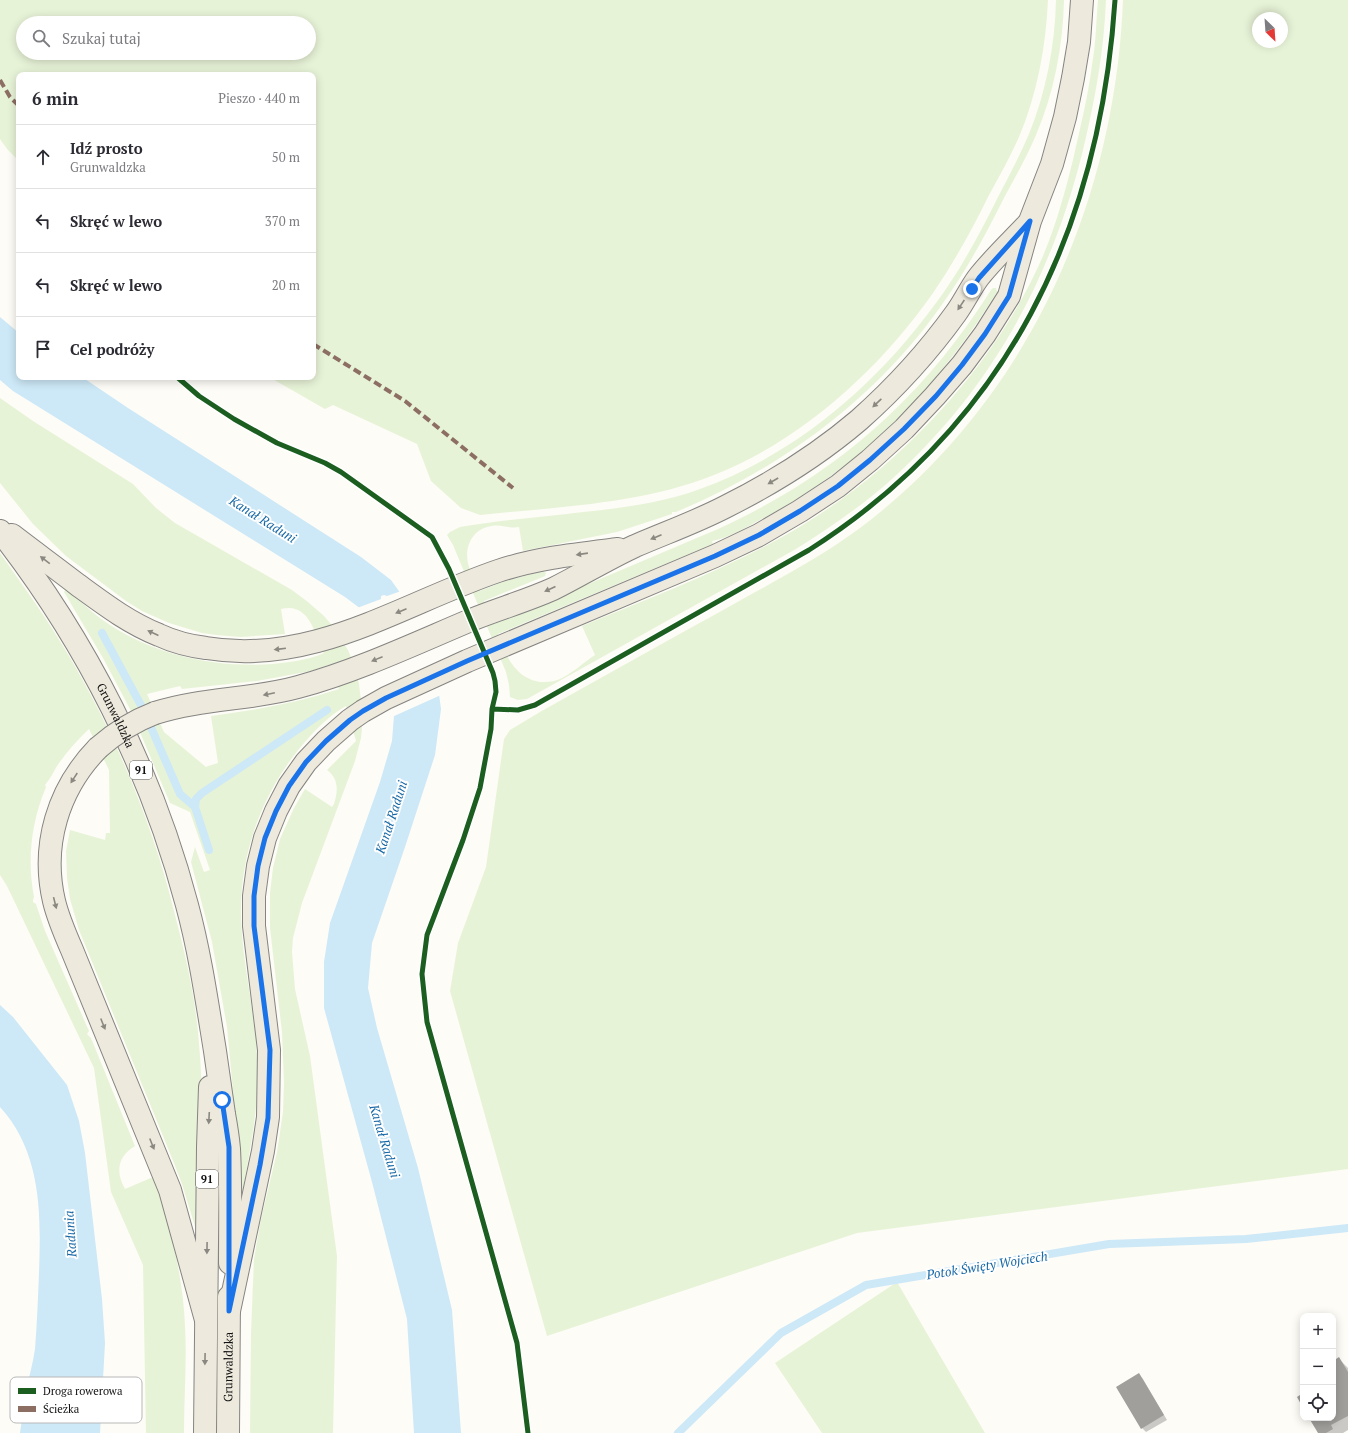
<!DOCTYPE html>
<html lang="pl">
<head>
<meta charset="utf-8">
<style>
	body { margin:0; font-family:"PT Serif",serif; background:#f2f2f3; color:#2b2b33 }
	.controls { position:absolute; right:12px; bottom:12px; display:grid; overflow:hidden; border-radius:8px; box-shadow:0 2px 10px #0003 }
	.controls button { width:36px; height:36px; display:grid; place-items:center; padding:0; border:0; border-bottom:1px solid #e1e1e2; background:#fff; color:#2b2b33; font:20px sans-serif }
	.compass { position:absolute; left:1252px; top:12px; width:36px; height:36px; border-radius:50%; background:#fff; box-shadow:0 2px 10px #0003; rotate:155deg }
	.stop { position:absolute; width:12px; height:12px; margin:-9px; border:3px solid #1a73e8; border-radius:50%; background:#fff }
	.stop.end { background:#1a73e8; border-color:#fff; box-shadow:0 1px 4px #0008 }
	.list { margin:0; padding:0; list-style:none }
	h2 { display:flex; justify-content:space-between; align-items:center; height:52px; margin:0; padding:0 16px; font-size:17px }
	h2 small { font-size:13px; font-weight:400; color:#7c7c81 }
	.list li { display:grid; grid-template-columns:26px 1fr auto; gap:12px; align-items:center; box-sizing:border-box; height:64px; padding:0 16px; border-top:1px solid #e1e1e2 }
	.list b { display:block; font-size:15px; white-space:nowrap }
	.list p { margin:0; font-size:13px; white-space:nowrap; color:#7c7c81 }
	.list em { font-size:13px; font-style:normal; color:#7c7c81 }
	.icon { flex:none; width:22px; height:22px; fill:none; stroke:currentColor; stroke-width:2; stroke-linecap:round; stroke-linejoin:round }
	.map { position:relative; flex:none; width:1348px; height:1433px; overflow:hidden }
	.search { position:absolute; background:#fff; box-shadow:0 2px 10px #0003; left:16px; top:16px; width:300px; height:44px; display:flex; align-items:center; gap:10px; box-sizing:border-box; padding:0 14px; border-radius:22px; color:#7c7c81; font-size:15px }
	.panel { position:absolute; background:#fff; box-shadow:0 2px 10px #0003; left:16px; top:72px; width:300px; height:308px; border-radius:8px }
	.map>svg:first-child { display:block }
</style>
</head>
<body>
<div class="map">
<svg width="1348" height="1433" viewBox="0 0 1348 1433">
	<rect width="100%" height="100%" fill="#fdfcf7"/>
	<!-- green -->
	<path fill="#e7f3d7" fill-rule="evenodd" d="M 0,0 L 1048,0 C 1046,46 1037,95 1019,137 C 1010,157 999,177 988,197 C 972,230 954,262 933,293 C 880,369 801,441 714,475 C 642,504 557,507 480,515 L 461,508 L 431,481 L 417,444 L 333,405 L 325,409 L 269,377 L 313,377 L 313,75 L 19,75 L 19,161 L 7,149 L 0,139 ZM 23,23 L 309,23 L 309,53 L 23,53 Z
		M 1056,0 L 1064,0 C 1063,46 1054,93 1036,135 C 1027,156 1016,176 1005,196 C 989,228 972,260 952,290 C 885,392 787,466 676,512 L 672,512 L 672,514 L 617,532 L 523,551 L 519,527 C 510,529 501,524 492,526 C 474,528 464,545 468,563 C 470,572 476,582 480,591 L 502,582 L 543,571 L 546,573 L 545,576 L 484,601 L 494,624 L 718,529 C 836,475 922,399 991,290 L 993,288 L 996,288 L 997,292 C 940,385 860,468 762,519 C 746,527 729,538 712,541 L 713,544 L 498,634 C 506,657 517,681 544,682 C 550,682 556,681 562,678 C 574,672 584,662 595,655 L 582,626 C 656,595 733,567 801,526 C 901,466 997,363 1043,256 C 1056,225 1065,192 1073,160 C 1080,128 1088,97 1092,65 C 1096,44 1096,22 1098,0 L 1106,0 C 1104,51 1095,100 1083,150 C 1051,280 991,389 892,479 C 862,506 829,528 796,549 L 527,699 L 518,700 L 510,697 L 509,685 L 506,672 L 453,545 L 447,535 L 450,532 L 460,527 C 501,520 542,517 583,512 C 622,508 662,503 700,489 C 794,455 873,388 933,307 C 959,273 979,235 998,197 C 1009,176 1020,155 1029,134 C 1046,92 1055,45 1056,0 Z
		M 1123,0 L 1348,0 L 1348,1169 L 857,1233 L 547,1336 L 450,991 L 458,943 L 486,867 L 504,739 L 510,730 L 540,712 C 602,677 663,643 725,609 C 771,583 818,559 860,528 C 1026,403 1115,205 1123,0 ZM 1258,18 L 1282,18 L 1282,42 L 1258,42 Z
		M 0,398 L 33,421 L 133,484 L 156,508 L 175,523 L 292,590 L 308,602 L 324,616 L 330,623 L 348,650 L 356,670 L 359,684 L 363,717 L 361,738 L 355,761 L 302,903 L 293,938 L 292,952 L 295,989 L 310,1056 L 337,1256 L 333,1433 L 250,1433 L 251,1333 L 254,1259 L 261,1219 L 277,1152 L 283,1112 L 284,1083 L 282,1032 L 270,928 L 270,893 L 273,868 L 280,839 L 294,808 L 305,789 L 332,807 L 334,804 C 338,791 339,779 327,770 L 356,741 L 346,706 C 323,719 302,744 287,765 C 256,810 240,862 241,916 C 242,963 255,1010 257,1057 C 260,1102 251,1145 243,1189 L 242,1191 L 240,1191 L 235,1112 L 227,1027 L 212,942 L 191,862 L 195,847 L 204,872 L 210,870 L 190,812 L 170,803 L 131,711 L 103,658 L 64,592 L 65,590 L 67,590 C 82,602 94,615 110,625 C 158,656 216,668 273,664 C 290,662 308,660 324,653 C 314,632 309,602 281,609 L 285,634 L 241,637 L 216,635 L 202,633 L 169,623 L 142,611 L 126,601 L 66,556 L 33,524 L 0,483 ZM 329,665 L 339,689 C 297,703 255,710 211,716 L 218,763 L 208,766 L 206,767 L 164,732 L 147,694 L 180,686 L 182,689 L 257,681 L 311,671 Z
		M 0,553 C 24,587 48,620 69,656 C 116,736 153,824 175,915 C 186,957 196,1000 199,1044 C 205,1106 199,1170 197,1233 L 182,1184 L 174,1163 L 79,930 L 70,899 L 67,878 L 66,851 L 70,830 L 105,840 L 106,833 L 110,833 L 109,770 L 89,729 C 77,740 66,753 57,766 C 53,773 50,779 45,785 L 46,787 C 31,823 27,860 34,897 L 33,900 L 33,902 L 36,904 L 45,931 L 89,1031 L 87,1034 L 91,1038 L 135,1146 C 118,1156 115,1172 125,1189 L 153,1177 C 170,1223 183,1276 185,1326 C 187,1361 184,1397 184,1433 L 146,1433 L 143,1265 L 111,1192 L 94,1068 L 7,886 L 0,875 Z
		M 897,1282 L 985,1433 L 822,1433 L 775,1363 Z"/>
	<!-- water -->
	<path fill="#cde8f7" d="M 0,317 L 19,333 L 19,377 L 82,377 L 128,408 L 361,557 L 391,580 L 411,608 L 436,672 L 441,709 L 435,755 L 405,847 L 372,943 L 368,988 L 377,1028 L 418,1168 L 452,1310 L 461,1433 L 414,1433 L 407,1319 L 372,1182 L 324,1008 L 324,962 L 330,923 L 380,782 L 392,741 L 395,703 L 393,677 L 376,632 L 361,609 L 345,597 L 13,391 L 0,380 Z
		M 0,1005 L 13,1017 L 67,1085 L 79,1121 L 85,1153 L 102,1299 L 105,1343 L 100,1433 L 20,1433 C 22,1419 24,1405 26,1391 C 29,1377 33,1363 35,1349 C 37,1324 38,1298 39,1273 C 41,1215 42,1153 0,1107 Z"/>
	<!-- pier -->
	<path fill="#fdfcf7" d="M 401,591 L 412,607 L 428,639 L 438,671 L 441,695 L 392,717 L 393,703 L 391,677 L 374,633 L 360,610 L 357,608 L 381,599 L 381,596 L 384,595 L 387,596 Z"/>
	<!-- shadow -->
	<path fill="#0003" d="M 1339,1359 L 1348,1368 L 1348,1430 L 1343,1433 L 1319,1433 L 1310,1418 L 1333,1418 L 1333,1362 Z
		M 1139,1374 L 1143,1379 L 1167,1420 L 1146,1432 L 1142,1428 Z"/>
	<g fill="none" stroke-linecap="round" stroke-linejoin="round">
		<!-- stream -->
		<path stroke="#cde8f7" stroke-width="8" d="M 102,633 L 143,709 L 180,794 L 195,807 L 209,850
			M 195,807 L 196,799 L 202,793 L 327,710
			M 678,1433 L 781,1333 L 866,1285 L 1109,1244 L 1246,1239 L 1348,1228"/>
	</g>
	<!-- building -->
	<path fill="#a19f9c" d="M 1339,1357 L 1348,1372 L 1348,1416 L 1331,1425 L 1333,1429 L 1326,1433 L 1318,1433 L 1309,1418 L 1333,1418 L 1333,1361 Z
		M 1139,1373 L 1164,1415 L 1141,1429 L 1116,1387 Z
		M 1303,1393 L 1303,1408 L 1297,1397 Z"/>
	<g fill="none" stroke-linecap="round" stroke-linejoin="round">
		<defs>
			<g id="major">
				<path id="s1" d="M 0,531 C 86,641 151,769 187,905 C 200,953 207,1002 215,1051 C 218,1072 221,1093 224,1114 C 226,1125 228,1137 229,1149 C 231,1186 230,1225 230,1263"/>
				<path d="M 12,535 C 34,552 56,568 78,585 C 104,604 129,623 159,635 C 174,642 190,646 206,648 C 314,666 401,604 498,571 C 537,558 577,554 618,549"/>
				<path d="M 155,713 C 202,698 251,700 298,687 C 357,671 414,644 471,620 C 498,609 526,601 553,589 C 581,575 607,559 635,546 C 665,533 696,522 725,507 C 773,483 818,455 859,420 C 895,388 928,352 956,313 C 964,302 970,289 978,278 C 992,260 1011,242 1027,225"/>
				<path d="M 98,748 C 58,789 41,845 54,901 C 58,918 65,934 72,950 L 170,1190 L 206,1320"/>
				<path d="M 229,1311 L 263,1151 L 268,1117 L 269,1050 L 254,926 L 254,896 L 258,866 L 265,838 L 276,811 L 289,786 L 306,762 L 326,741 L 350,720 L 363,711 L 386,698 L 467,661 L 715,556 L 759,535 L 800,511 L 838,486 L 870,460 L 904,429 L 935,396 L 962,365 L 985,334 L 1009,296 L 1030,221 L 1052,164 L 1065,117 L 1073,78 L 1079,42 L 1082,0"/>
				<path d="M 205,1433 L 208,1147 L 210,1087"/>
				<path id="s2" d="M 228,1433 L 229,1297"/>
			</g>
		</defs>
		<!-- major casing -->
		<use href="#major" stroke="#858482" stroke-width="24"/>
		<!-- major -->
		<use href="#major" stroke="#ede9dc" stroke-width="22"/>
		<defs>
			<path id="major-bridge" d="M 98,748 C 115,733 134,721 155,713"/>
		</defs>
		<!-- major-bridge casing -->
		<use href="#major-bridge" stroke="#858482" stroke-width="24" stroke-linecap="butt"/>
		<!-- major-bridge -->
		<use href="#major-bridge" stroke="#ede9dc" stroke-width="22"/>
		<!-- quiet -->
		<path stroke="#8d6e63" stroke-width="4" stroke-dasharray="8 4" stroke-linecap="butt" d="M 0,80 L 10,97 L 19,106
			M 313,344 L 405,401 L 513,488"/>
		<defs>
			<path id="cycleway" d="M 177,377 L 199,396 L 234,419 L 277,443 L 325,463 L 341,472 L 432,537 L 449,569 L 493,673 L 495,681 L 496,692 L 492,709 L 491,729 L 480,788 L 463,840 L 427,935 L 422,974 L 427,1022 L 517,1343 L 528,1433
				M 492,709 L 518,710 L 535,705 L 809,550 C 1007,424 1100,230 1115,0"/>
		</defs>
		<!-- cycleway casing -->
		<use href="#cycleway" stroke="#fff" stroke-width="8"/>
		<!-- cycleway -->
		<use href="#cycleway" stroke="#1b5e20" stroke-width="5"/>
	</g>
	<!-- one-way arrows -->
	<defs><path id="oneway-solid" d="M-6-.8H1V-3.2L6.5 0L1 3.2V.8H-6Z"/></defs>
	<g fill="#8a8881">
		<use href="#oneway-solid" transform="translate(961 305) rotate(124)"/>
		<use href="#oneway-solid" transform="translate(877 403) rotate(137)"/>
		<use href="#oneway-solid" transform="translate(773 481) rotate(150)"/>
		<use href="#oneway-solid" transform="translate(656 537) rotate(157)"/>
		<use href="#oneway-solid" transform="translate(582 554) rotate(172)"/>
		<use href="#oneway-solid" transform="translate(45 560) rotate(-143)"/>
		<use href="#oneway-solid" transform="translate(550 589) rotate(156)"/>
		<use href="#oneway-solid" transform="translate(401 611) rotate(157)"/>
		<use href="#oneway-solid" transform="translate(153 633) rotate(-155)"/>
		<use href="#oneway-solid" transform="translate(280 649) rotate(173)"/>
		<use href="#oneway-solid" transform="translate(377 659) rotate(158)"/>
		<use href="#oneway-solid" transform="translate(269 694) rotate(168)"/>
		<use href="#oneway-solid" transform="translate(74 778) rotate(123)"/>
		<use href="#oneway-solid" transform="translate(55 903) rotate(76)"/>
		<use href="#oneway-solid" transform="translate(103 1024) rotate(68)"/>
		<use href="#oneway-solid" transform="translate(209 1118) rotate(93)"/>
		<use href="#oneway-solid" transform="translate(152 1144) rotate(68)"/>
		<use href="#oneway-solid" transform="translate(207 1248) rotate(91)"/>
		<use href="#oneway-solid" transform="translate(205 1359) rotate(91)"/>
	</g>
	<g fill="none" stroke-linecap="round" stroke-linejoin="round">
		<!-- route -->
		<path stroke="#1a73e8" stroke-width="5" d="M 222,1100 L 229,1147 L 229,1311 L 260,1165 L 268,1118 L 270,1050 L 254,926 L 254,896 L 258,866 L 265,838 L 276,811 L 289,786 L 306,762 L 326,741 L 350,720 L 363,711 L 386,698 L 467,661 L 715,556 L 759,535 L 800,511 L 838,486 L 870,460 L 904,429 L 936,396 L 962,365 L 985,334 L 1009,296 L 1030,221 L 979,278 L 972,289"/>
	</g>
	<g text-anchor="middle" stroke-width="4" stroke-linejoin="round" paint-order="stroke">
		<!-- shield labels -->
		<g fill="#fff" stroke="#585858" stroke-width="1">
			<rect x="130" y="761" width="22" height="18" rx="3"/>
			<rect x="196" y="1170" width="22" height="18" rx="3"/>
		</g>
		<g font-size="11" font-weight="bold" fill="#111">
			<text x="141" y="774">91</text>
			<text x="207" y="1183">91</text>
		</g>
		<!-- street labels -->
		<g font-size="12" fill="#111" stroke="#fff">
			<text dy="4" stroke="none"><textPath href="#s1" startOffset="218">Grunwaldzka</textPath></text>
			<text dy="4" stroke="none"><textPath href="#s2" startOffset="66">Grunwaldzka</textPath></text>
		</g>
		<!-- water labels -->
		<g font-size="13" font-style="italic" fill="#1768a6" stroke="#fff">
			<text transform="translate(263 519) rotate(32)" y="5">Kanał Raduni</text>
			<text transform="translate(391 817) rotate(-72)" y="5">Kanał Raduni</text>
			<text transform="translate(385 1141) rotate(73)" y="5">Kanał Raduni</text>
			<text transform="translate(70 1234) rotate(-94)" y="5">Radunia</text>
			<text transform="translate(987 1265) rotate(-9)" y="5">Potok Święty Wojciech</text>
		</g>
	</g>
	<!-- legend -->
	<rect x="10" y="1377" width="132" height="46" rx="6" fill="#fff" stroke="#b8b8b8" stroke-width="1"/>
	<rect x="18" y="1388" width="18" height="6" fill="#1b5e20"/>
	<rect x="18" y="1406" width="18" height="6" fill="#8d6e63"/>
	<g font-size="11" fill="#111">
		<text x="43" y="1395">Droga rowerowa</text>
		<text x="43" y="1413">Ścieżka</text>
	</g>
</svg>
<div class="controls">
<button>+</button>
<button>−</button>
<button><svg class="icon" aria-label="locate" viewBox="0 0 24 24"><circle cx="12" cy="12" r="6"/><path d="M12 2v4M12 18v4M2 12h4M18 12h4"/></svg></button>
</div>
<svg class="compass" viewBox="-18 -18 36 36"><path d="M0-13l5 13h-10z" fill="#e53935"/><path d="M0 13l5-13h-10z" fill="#7c7c81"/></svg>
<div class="stop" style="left:222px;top:1100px"></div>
<div class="stop end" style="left:972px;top:289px"></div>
<div class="search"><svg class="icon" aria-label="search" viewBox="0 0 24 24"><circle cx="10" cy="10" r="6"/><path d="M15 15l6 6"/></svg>Szukaj tutaj</div>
<section class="panel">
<h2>6 min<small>Pieszo · 440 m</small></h2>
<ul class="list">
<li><svg class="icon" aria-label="ahead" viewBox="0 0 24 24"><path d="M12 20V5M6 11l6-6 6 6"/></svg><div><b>Idź prosto</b><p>Grunwaldzka</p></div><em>50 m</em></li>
<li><svg class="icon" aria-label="left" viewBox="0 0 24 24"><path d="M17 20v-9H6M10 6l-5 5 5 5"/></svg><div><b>Skręć w lewo</b></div><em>370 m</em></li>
<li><svg class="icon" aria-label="left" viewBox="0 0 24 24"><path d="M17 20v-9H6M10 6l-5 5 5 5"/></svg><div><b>Skręć w lewo</b></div><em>20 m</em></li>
<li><svg class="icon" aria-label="arrive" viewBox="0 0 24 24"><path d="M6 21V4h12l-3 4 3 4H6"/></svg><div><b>Cel podróży</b></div></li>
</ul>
</section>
</div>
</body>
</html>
